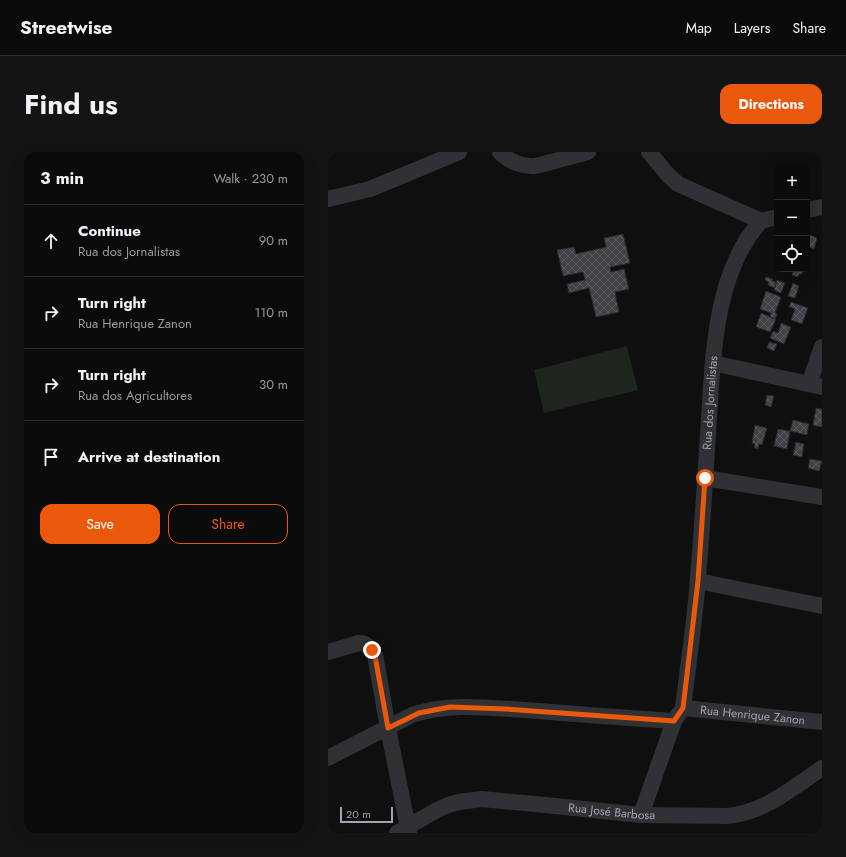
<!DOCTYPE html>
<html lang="en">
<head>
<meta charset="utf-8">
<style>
	body { margin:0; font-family:Jost,sans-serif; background:#141415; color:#f1f3f6 }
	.controls { position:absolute; right:12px; top:12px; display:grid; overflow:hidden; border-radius:8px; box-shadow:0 4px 16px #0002 }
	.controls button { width:36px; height:36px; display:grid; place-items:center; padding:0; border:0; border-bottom:1px solid #2b2b2d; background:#0b0b0c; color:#f1f3f6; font:20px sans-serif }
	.scale { position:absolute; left:12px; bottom:10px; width:53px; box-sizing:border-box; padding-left:4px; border:2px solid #a0a6b0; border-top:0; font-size:11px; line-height:14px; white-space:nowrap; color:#a0a6b0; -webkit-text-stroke:3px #0a0a0b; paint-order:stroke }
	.stop { position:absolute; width:12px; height:12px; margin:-9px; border:3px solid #ea580c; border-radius:50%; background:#fff }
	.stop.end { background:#ea580c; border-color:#fff; box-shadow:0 1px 4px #0008 }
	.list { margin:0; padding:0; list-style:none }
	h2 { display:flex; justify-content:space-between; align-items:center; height:52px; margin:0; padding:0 16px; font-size:17px }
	h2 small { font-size:13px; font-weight:400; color:#9a9b9d }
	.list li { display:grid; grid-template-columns:26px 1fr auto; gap:12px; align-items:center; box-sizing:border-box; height:72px; padding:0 16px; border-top:1px solid #2b2b2d }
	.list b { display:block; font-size:15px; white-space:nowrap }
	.list p { margin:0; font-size:13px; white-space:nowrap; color:#9a9b9d }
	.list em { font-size:13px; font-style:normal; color:#9a9b9d }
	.actions { display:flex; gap:8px; padding:12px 16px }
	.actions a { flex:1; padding:9px 0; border:1px solid #ea580c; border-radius:12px; text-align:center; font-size:14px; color:#ea580c }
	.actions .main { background:#ea580c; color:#fff }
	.icon { flex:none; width:22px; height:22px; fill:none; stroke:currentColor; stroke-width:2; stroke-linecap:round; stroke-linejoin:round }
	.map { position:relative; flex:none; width:494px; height:681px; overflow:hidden; border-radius:12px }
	header { display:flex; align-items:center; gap:24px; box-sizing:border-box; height:56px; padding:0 20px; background:#0b0b0c; border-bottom:1px solid #2b2b2d }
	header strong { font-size:19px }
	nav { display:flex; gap:22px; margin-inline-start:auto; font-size:14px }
	.intro { display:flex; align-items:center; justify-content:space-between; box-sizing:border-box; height:96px; padding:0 24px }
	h1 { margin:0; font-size:28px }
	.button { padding:10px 18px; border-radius:12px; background:#ea580c; color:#fff; font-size:14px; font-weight:700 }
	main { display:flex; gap:24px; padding:0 24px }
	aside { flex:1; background:#0b0b0c; border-radius:12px; box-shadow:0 4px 16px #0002 }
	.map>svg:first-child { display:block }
</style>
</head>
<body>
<header>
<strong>Streetwise</strong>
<nav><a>Map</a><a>Layers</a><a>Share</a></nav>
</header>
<div class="intro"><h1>Find us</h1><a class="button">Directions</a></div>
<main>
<aside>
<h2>3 min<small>Walk · 230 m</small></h2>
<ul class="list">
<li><svg class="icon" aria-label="ahead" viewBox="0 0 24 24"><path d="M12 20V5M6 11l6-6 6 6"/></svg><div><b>Continue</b><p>Rua dos Jornalistas</p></div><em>90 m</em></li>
<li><svg class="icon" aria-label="right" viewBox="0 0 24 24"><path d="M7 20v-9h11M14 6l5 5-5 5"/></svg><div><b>Turn right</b><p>Rua Henrique Zanon</p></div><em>110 m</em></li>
<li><svg class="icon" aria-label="right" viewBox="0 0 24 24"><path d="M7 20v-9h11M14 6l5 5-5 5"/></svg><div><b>Turn right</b><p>Rua dos Agricultores</p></div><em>30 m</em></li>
<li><svg class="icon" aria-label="arrive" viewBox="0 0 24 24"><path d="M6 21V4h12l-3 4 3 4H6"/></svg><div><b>Arrive at destination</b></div></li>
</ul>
<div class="actions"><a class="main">Save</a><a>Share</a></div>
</aside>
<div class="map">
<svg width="494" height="681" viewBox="0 0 494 681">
	<defs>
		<pattern id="building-cross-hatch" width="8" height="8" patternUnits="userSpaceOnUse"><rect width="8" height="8" fill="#404246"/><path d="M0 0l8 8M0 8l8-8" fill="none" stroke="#585a5e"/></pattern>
	</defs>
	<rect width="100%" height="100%" fill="#0f0f10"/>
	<!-- grass -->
	<path fill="#1e241e" d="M 299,194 L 310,238 L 216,261 L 206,218 Z"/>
	<!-- building -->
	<path fill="url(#building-cross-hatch)" stroke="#29292c" d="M 295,82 L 302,111 L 282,115 L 283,120 L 296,117 L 301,137 L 287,140 L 291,160 L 268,165 L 261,136 L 241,141 L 239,132 L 257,128 L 255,120 L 235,124 L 229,98 L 246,95 L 248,102 L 278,95 L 276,86 Z
		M 482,83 L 489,86 L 486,97 L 479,94 Z
		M 466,117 L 476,117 L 474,122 L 471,122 L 470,125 L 464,123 Z
		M 438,125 L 445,127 L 444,129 L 448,130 L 447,136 L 440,133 L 441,130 L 437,128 Z
		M 449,128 L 457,131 L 453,141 L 446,138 Z
		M 465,131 L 471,134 L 467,146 L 460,144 Z
		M 438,139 L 453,145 L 447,161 L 449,162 L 447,167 L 442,165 L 443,161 L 432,157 Z
		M 463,150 L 480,156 L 474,172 L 463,168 L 467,157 L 461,155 Z
		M 433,161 L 448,167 L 442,180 L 428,175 Z
		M 453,171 L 463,175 L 456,192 L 442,186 L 445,179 L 450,181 Z
		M 441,190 L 449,192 L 446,199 L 439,196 Z
		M 439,243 L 446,244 L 443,255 L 437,253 Z
		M 488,256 L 494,257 L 494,275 L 485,273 Z
		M 465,268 L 481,272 L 479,283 L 462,279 Z
		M 427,273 L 439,276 L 434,293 L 431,292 L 430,297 L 426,296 L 427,292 L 424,291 Z
		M 450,277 L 462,279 L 459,297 L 446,294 Z
		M 468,290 L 476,292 L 474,305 L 465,303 Z
		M 482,307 L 494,309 L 491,319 L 480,316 Z"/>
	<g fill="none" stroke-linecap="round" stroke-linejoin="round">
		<!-- street -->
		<g stroke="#303135" stroke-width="16">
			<path d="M 172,0 C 181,10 195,15 208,14 L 260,0"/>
			<path d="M 0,47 L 42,37 L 131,0"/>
			<path d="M 479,58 L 494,55"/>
			<path d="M 433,69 L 449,65"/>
			<path d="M 385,211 L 494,235"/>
			<path d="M 481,232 L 494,195"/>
			<path d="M 377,326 L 494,345"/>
			<path d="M 370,429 L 494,454"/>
			<path d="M 0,500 L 31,491 C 39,491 43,496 47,503 L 60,576 L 81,681"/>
			<path id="s1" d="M 355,556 L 494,570"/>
			<path d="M 0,606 L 84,563 C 122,549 171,557 211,559 C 256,563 301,566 346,569"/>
			<path id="s2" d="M 313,663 L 346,569 L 355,556 C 360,513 367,469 370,426 C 374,378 377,330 380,281 C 385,213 384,123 433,69 L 350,32 L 340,23 L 321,0"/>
			<path id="s3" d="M 69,681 L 109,658 L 120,653 L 131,650 L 154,647 L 217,653 L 313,663 L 399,664 C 437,660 463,637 494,616"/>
		</g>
	</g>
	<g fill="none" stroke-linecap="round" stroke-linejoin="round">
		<!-- route -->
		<path stroke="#ea580c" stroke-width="5" d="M 44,498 L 47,504 L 60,576 L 91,561 L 122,555 L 178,557 L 346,569 L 355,556 L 370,429 L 377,326"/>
	</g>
	<g text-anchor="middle" stroke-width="3" stroke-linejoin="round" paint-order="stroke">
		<!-- street labels -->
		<g font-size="12" fill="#a0a6b0" stroke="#0a0a0b">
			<text dy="4" stroke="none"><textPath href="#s2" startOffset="422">Rua dos Jornalistas</textPath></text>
			<text dy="4" stroke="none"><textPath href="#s1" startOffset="70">Rua Henrique Zanon</textPath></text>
			<text dy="4" stroke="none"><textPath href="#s3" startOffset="223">Rua José Barbosa</textPath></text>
		</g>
	</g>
</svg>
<div class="controls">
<button>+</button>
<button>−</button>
<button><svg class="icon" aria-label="locate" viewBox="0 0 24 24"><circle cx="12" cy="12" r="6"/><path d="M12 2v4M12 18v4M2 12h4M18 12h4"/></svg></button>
</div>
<div class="scale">20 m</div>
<div class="stop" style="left:377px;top:326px"></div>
<div class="stop end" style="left:44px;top:498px"></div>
</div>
</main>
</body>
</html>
